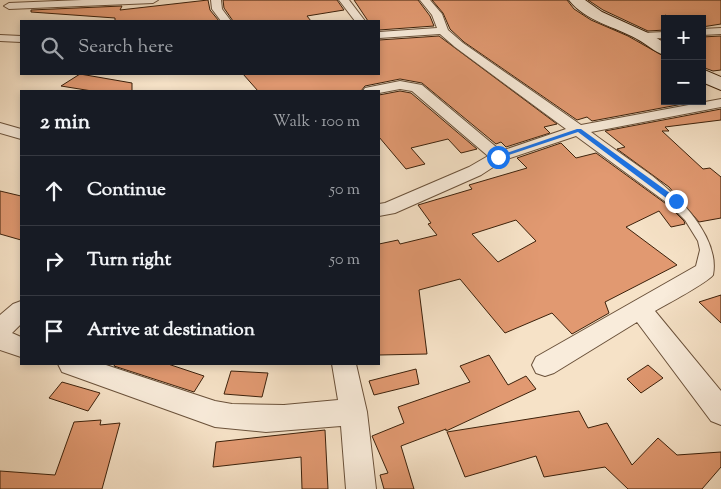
<!DOCTYPE html>
<html lang="en">
<head>
<meta charset="utf-8">
<style>
	body { margin:0; font-family:"Sorts Mill Goudy",serif; background:#20242c; color:#f1f3f6 }
	.controls { position:absolute; right:15px; top:15px; display:grid; overflow:hidden; border-radius:0px; box-shadow:0 2px 8px #0003 }
	.controls button { width:45px; height:45px; display:grid; place-items:center; padding:0; border:0; border-bottom:1px solid #363941; background:#171b24; color:#f1f3f6; font:25px sans-serif }
	.stop { position:absolute; width:15px; height:15px; margin:-11px; border:4px solid #1a73e8; border-radius:50%; background:#fff }
	.stop.end { background:#1a73e8; border-color:#fff; box-shadow:0 1px 5px #0008 }
	.list { margin:0; padding:0; list-style:none }
	h2 { display:flex; justify-content:space-between; align-items:center; height:65px; margin:0; padding:0 20px; font-size:21px }
	h2 small { font-size:16px; font-weight:400; color:#9ea1a6 }
	.list li { display:grid; grid-template-columns:32px 1fr auto; gap:15px; align-items:center; box-sizing:border-box; height:70px; padding:0 20px; border-top:1px solid #363941 }
	.list b { display:block; font-size:19px; white-space:nowrap }
	.list em { font-size:16px; font-style:normal; color:#9ea1a6 }
	.icon { flex:none; width:28px; height:28px; fill:none; stroke:currentColor; stroke-width:2; stroke-linecap:round; stroke-linejoin:round }
	.map { position:relative; flex:none; width:721px; height:489px; overflow:hidden }
	.search { position:absolute; background:#171b24; box-shadow:0 2px 8px #0003; left:20px; top:20px; width:360px; height:55px; display:flex; align-items:center; gap:12px; box-sizing:border-box; padding:0 18px; border-radius:0px; color:#9ea1a6; font-size:19px }
	.panel { position:absolute; background:#171b24; box-shadow:0 2px 8px #0003; left:20px; top:90px; width:360px; height:275px; border-radius:0px }
	.map>svg:first-child { display:block }
</style>
</head>
<body>
<div class="map">
<svg width="721" height="489" viewBox="0 0 721 489">
	<rect width="100%" height="100%" fill="#f6e2c7"/>
	<filter id="stains"><feTurbulence type="fractalNoise" baseFrequency=".004" numOctaves="4"/><feColorMatrix values="0 0 0 0 .2 0 0 0 0 .09 0 0 0 0 .02 0 0 0 .5 -.17"/></filter>
	<radialGradient id="worn" r=".72"><stop offset=".6" stop-color="#630" stop-opacity="0"/><stop offset="1" stop-color="#630" stop-opacity=".3"/></radialGradient>
	<!-- building -->
	<path fill="#e19971" stroke="#3c210b" fill-rule="evenodd" d="M 208,0 L 210,10 L 219,21 L 115,21 L 115,18 L 31,12 L 31,10 L 122,6 L 120,10 Z
		M 223,0 L 337,0 L 344,10 L 307,16 L 311,21 L 233,21 L 224,8 Z
		M 354,0 L 418,0 L 430,16 L 434,26 L 379,30 L 379,21 L 368,21 Z
		M 432,0 L 567,0 L 574,9 L 591,20 L 628,36 L 665,57 L 665,101 L 699,101 L 592,121 L 587,117 L 577,120 L 464,42 L 450,29 L 443,13 Z
		M 588,0 L 721,0 L 721,24 L 702,27 L 702,19 L 674,19 L 665,15 L 665,30 L 648,31 L 603,10 Z
		M 439,36 L 557,124 L 544,127 L 550,133 L 506,147 L 501,142 L 496,144 L 422,83 L 400,79 L 365,86 L 361,91 L 258,91 L 243,74 L 379,74 L 379,40 Z
		M 721,36 L 721,70 L 713,71 L 702,67 L 702,37 Z
		M 80,74 L 132,83 L 132,91 L 92,91 L 61,86 Z
		M 400,91 L 411,93 L 477,149 L 461,153 L 448,139 L 411,148 L 425,164 L 406,169 L 379,137 L 379,95 Z
		M 721,109 L 721,120 L 665,127 L 669,131 L 662,131 L 703,169 L 710,168 L 721,177 L 721,218 L 699,222 L 669,187 L 617,149 L 625,147 L 605,131 Z
		M 561,143 L 576,158 L 596,153 L 669,206 L 684,221 L 685,224 L 671,227 L 659,211 L 626,227 L 677,265 L 605,302 L 609,313 L 572,334 L 552,313 L 505,333 L 460,279 L 419,290 L 427,354 L 379,355 L 379,244 L 398,240 L 400,244 L 437,235 L 428,224 L 431,223 L 418,205 L 472,189 L 469,185 L 527,168 L 517,158 ZM 516,220 L 536,241 L 498,262 L 472,234 Z
		M 0,191 L 21,196 L 21,240 L 0,234 Z
		M 721,295 L 721,323 L 699,302 Z
		M 489,355 L 508,385 L 526,376 L 536,389 L 446,431 L 446,429 L 401,446 L 414,489 L 384,489 L 380,475 L 388,473 L 372,436 L 404,423 L 398,407 L 470,382 L 460,366 Z
		M 115,364 L 168,364 L 204,376 L 194,392 L 114,366 Z
		M 648,365 L 663,378 L 641,393 L 627,379 Z
		M 416,369 L 419,384 L 374,395 L 369,381 Z
		M 231,371 L 268,373 L 262,397 L 224,394 Z
		M 62,382 L 100,393 L 88,411 L 49,398 Z
		M 579,411 L 588,428 L 607,423 L 632,465 L 658,438 L 677,455 L 721,452 L 721,467 L 702,489 L 628,489 L 605,467 L 544,477 L 536,456 L 465,477 L 447,432 Z
		M 101,420 L 100,425 L 120,423 L 102,489 L 0,489 L 0,471 L 55,475 L 74,422 Z
		M 325,430 L 328,489 L 302,489 L 301,457 L 213,467 L 216,442 Z"/>
	<g fill="none" stroke-linecap="round" stroke-linejoin="round">
		<defs>
			<path id="street" d="M 82,0 L 158,0 L 153,3 L 9,9 L 4,6 L 9,3 Z
				M 211,0 L 221,0 L 222,9 L 231,21 L 221,21 L 212,9 Z
				M 339,0 L 349,0 L 365,21 L 355,21 Z
				M 420,0 L 430,0 L 442,14 L 448,30 L 463,43 L 581,125 L 721,99 L 721,107 L 591,132 C 608,145 626,157 644,170 C 671,189 721,234 713,275 C 707,283 667,304 655,311 L 721,391 L 721,425 L 711,421 L 637,322 L 554,373 L 545,376 L 536,373 L 532,365 L 536,357 L 696,266 L 700,250 L 698,241 L 685,220 L 670,205 L 576,136 L 504,160 L 481,175 L 395,213 L 379,216 L 379,204 L 385,203 L 469,167 L 488,156 L 412,91 L 400,89 L 379,93 L 379,91 L 363,91 L 365,88 L 400,81 L 422,85 L 501,151 L 566,129 L 455,47 L 440,34 L 379,38 L 379,32 L 437,28 L 432,15 Z
				M 721,28 L 721,34 L 702,35 L 702,29 Z
				M 665,32 L 665,38 L 643,39 L 637,36 L 643,33 Z
				M 0,35 L 21,36 L 21,42 L 0,41 Z
				M 0,123 L 21,129 L 21,139 L 0,133 Z
				M 21,301 L 21,324 L 12,333 L 21,337 L 21,357 L 0,350 L 0,315 L 13,304 Z
				M 58,364 L 103,364 L 215,401 L 232,404 L 284,405 L 338,400 L 332,364 L 356,364 L 367,412 L 376,489 L 346,489 L 341,426 L 266,432 L 215,427 L 62,372 Z"/>
			<path id="secondary" d="M 569,0 L 585,0 L 602,12 L 648,33 L 665,43 L 665,55 C 654,52 647,44 637,39 C 616,27 585,21 569,0 Z
				M 702,69 L 721,77 L 721,90 L 702,82 Z"/>
		</defs>
		<!-- street casing -->
		<use href="#street" stroke="#6a513a" stroke-width="2"/>
		<!-- secondary casing -->
		<use href="#secondary" stroke="#3c210b" stroke-width="2"/>
		<!-- street -->
		<use href="#street" fill="#f9ecdb" fill-rule="evenodd"/>
		<!-- secondary -->
		<use href="#secondary" fill="#f9ecdb" fill-rule="evenodd"/>
	</g>
	<!-- route -->
	<path fill="#1a73e8" d="M 577,129 L 581,129 L 678,199 L 678,203 L 673,203 L 578,132 L 500,158 L 495,157 Z"/>
	<rect width="100%" height="100%" filter="url(#stains)"/>
	<rect width="100%" height="100%" fill="url(#worn)"/>
</svg>
<div class="controls">
<button>+</button>
<button>−</button>
</div>
<div class="stop" style="left:498px;top:157px"></div>
<div class="stop end" style="left:676px;top:201px"></div>
<div class="search"><svg class="icon" aria-label="search" viewBox="0 0 24 24"><circle cx="10" cy="10" r="6"/><path d="M15 15l6 6"/></svg>Search here</div>
<section class="panel">
<h2>2 min<small>Walk · 100 m</small></h2>
<ul class="list">
<li><svg class="icon" aria-label="ahead" viewBox="0 0 24 24"><path d="M12 20V5M6 11l6-6 6 6"/></svg><div><b>Continue</b></div><em>50 m</em></li>
<li><svg class="icon" aria-label="right" viewBox="0 0 24 24"><path d="M7 20v-9h11M14 6l5 5-5 5"/></svg><div><b>Turn right</b></div><em>50 m</em></li>
<li><svg class="icon" aria-label="arrive" viewBox="0 0 24 24"><path d="M6 21V4h12l-3 4 3 4H6"/></svg><div><b>Arrive at destination</b></div></li>
</ul>
</section>
</div>
</body>
</html>
